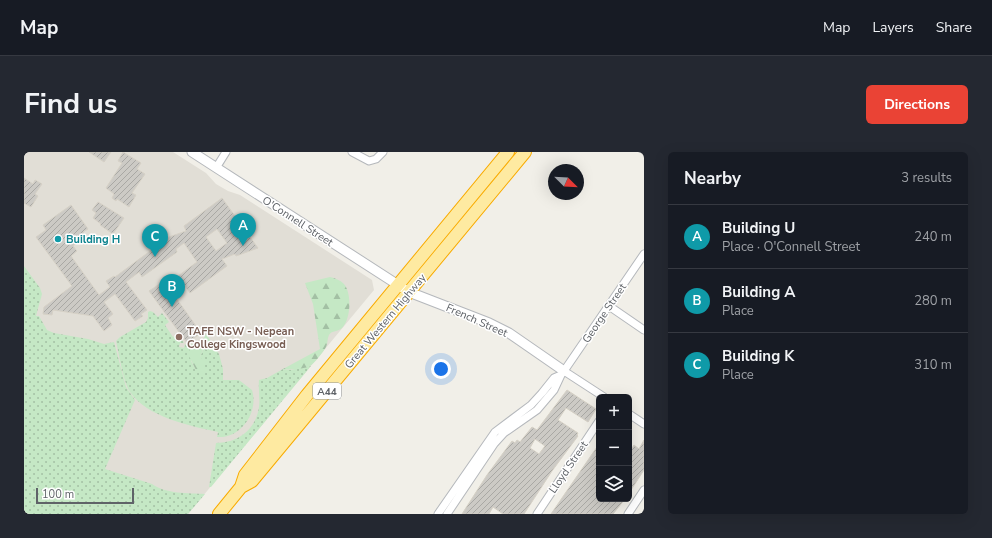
<!DOCTYPE html>
<html lang="en">
<head>
<meta charset="utf-8">
<style>
	body { margin:0; font-family:"Nunito Sans",sans-serif; background:#242831; color:#f1f3f6 }
	.controls { position:absolute; right:12px; bottom:12px; display:grid; overflow:hidden; border-radius:6px; box-shadow:0 4px 16px #0002 }
	.controls button { width:36px; height:36px; display:grid; place-items:center; padding:0; border:0; border-bottom:1px solid #363941; background:#171b24; color:#f1f3f6; font:20px sans-serif }
	.compass { position:absolute; left:524px; top:12px; width:36px; height:36px; border-radius:50%; background:#171b24; box-shadow:0 4px 16px #0002; rotate:114deg }
	.scale { position:absolute; left:12px; bottom:10px; width:98px; box-sizing:border-box; padding-left:4px; border:2px solid #5f6368; border-top:0; font-size:11px; line-height:14px; white-space:nowrap; color:#5f6368; -webkit-text-stroke:3px #fff; paint-order:stroke }
	.you { position:absolute; left:417px; top:217px; width:14px; height:14px; margin:-10px; border:3px solid #fff; border-radius:50%; background:#1a73e8; box-shadow:0 0 0 6px #1a73e833 }
	.badge { display:grid; place-items:center; width:26px; height:26px; border-radius:50%; background:#ea4335; color:#fff; font-size:13px; font-weight:700 }
	.pin { position:absolute; translate:-50% -33px; filter:drop-shadow(0 1px 2px #0008) }
	.pin::after { content:''; position:absolute; top:21px; width:14px; height:12px; background:inherit; clip-path:polygon(0 0,100% 0,50% 100%) }
	.list { margin:0; padding:0; list-style:none }
	h2 { display:flex; justify-content:space-between; align-items:center; height:52px; margin:0; padding:0 16px; font-size:17px }
	h2 small { font-size:13px; font-weight:400; color:#9ea1a6 }
	.list li { display:grid; grid-template-columns:26px 1fr auto; gap:12px; align-items:center; box-sizing:border-box; height:64px; padding:0 16px; border-top:1px solid #363941 }
	.list b { display:block; font-size:15px; white-space:nowrap }
	.list p { margin:0; font-size:13px; white-space:nowrap; color:#9ea1a6 }
	.list em { font-size:13px; font-style:normal; color:#9ea1a6 }
	.icon { flex:none; width:22px; height:22px; fill:none; stroke:currentColor; stroke-width:2; stroke-linecap:round; stroke-linejoin:round }
	.map { position:relative; flex:none; width:620px; height:362px; overflow:hidden; border-radius:6px }
	header { display:flex; align-items:center; gap:24px; box-sizing:border-box; height:56px; padding:0 20px; background:#171b24; border-bottom:1px solid #363941 }
	header strong { font-size:19px }
	nav { display:flex; gap:22px; margin-inline-start:auto; font-size:14px }
	.intro { display:flex; align-items:center; justify-content:space-between; box-sizing:border-box; height:96px; padding:0 24px }
	h1 { margin:0; font-size:28px }
	.button { padding:10px 18px; border-radius:6px; background:#ea4335; color:#fff; font-size:14px; font-weight:700 }
	main { display:flex; gap:24px; padding:0 24px }
	aside { flex:1; background:#171b24; border-radius:6px; box-shadow:0 4px 16px #0002 }
	.map>svg:first-child { display:block }
</style>
</head>
<body>
<header>
<strong>Map</strong>
<nav><a>Map</a><a>Layers</a><a>Share</a></nav>
</header>
<div class="intro"><h1>Find us</h1><a class="button">Directions</a></div>
<main>
<div class="map">
<svg width="620" height="362" viewBox="0 0 620 362">
	<defs>
		<pattern id="grass-dots" width="8" height="8" patternUnits="userSpaceOnUse"><rect width="8" height="8" fill="#c5e8c5"/><path d="M2 2h.1M6 6h.1" fill="none" stroke="#a3c0a4" stroke-width="1.8" stroke-linecap="round"/></pattern>
		<pattern id="forest-firs" width="22" height="20" patternUnits="userSpaceOnUse"><rect width="22" height="20" fill="#c5e8c5"/><path d="M5 1l3.5 6h-7zM16 11l3.5 6h-7z" fill="#a3c0a4"/></pattern>
		<pattern id="building-hatch" width="6" height="6" patternUnits="userSpaceOnUse"><rect width="6" height="6" fill="#cccac5"/><path d="M-1 1l2-2M0 6l6-6M5 7l2-2" fill="none" stroke="#a9a8a4"/></pattern>
	</defs>
	<rect width="100%" height="100%" fill="#f1efe8"/>
	<!-- education -->
	<path fill="#e1ded6" d="M 0,0 L 149,0 L 182,21 L 192,32 L 204,39 L 216,43 L 348,128 L 350,138 L 164,362 L 0,362 Z"/>
	<!-- grass -->
	<path fill="url(#grass-dots)" d="M 0,114 L 16,136 L 18,142 L 12,164 L 15,164 L 23,178 L 30,181 L 64,187 L 80,192 L 90,190 L 102,235 L 111,248 L 81,317 L 128,332 C 142,342 164,341 181,342 L 164,362 L 0,362 Z
		M 126,159 L 129,160 L 134,165 L 138,161 L 145,170 L 141,173 L 149,185 L 151,184 L 153,187 L 156,185 L 160,191 L 156,191 L 155,195 L 160,196 L 161,192 L 163,194 L 166,192 L 167,196 L 167,209 L 172,218 L 177,214 L 176,205 L 179,198 L 177,193 L 175,192 L 178,190 L 182,182 L 195,202 L 199,217 L 199,228 L 215,228 L 228,238 C 235,260 217,287 193,285 L 194,280 C 166,274 123,265 106,240 C 99,229 95,202 92,189 L 96,185 L 122,170 L 124,166 L 124,160 Z
		M 287,214 L 187,335 L 185,335 L 192,291 C 212,291 229,280 234,260 C 237,250 234,239 235,228 L 243,226 L 259,217 L 266,218 Z"/>
	<!-- forest -->
	<path fill="url(#forest-firs)" d="M 306,125 C 311,126 316,128 320,132 C 328,141 327,167 318,176 C 314,180 308,178 305,183 C 303,187 304,191 302,195 C 300,199 290,212 286,214 C 281,217 265,218 259,217 L 296,197 L 289,152 L 281,131 Z
		M 169,192 L 175,192 L 180,195 L 176,205 L 180,209 L 178,214 L 179,215 L 179,219 L 176,221 L 172,218 L 165,204 L 166,193 Z"/>
	<!-- building -->
	<path fill="url(#building-hatch)" stroke="#d6d1c6" fill-rule="evenodd" d="M 65,0 L 87,0 L 80,10 Z
		M 99,0 L 117,11 L 113,17 L 121,22 L 108,41 L 112,43 L 105,55 L 93,47 L 92,49 L 88,46 L 90,42 L 82,36 L 98,11 L 94,9 Z
		M 0,26 L 9,32 L 11,28 L 18,32 L 11,42 L 14,44 L 7,55 L 0,51 Z
		M 198,46 L 234,96 L 212,104 L 211,102 L 198,107 L 203,114 L 166,141 L 154,124 L 173,110 L 160,91 L 152,97 L 153,100 L 118,125 L 115,120 L 102,130 L 123,158 L 117,162 L 119,164 L 111,169 L 91,142 L 80,150 L 89,162 L 84,166 L 88,173 L 80,179 L 69,164 L 29,158 L 28,163 L 19,162 L 20,155 L 48,134 L 12,85 L 22,78 L 19,73 L 47,53 L 64,77 L 59,80 L 61,83 L 49,94 L 53,99 L 47,104 L 75,143 L 86,135 L 82,129 L 90,124 L 91,125 L 145,85 L 162,79 L 160,74 ZM 193,77 L 203,91 L 192,99 L 182,85 Z
		M 74,50 L 100,66 L 89,82 L 76,73 L 77,72 L 69,66 L 72,61 L 68,58 Z
		M 140,129 L 177,181 L 163,191 L 125,139 Z
		M 543,238 L 572,257 L 564,270 L 542,256 L 534,268 L 554,281 L 553,283 L 554,284 L 528,319 L 500,362 L 479,362 L 469,355 L 465,362 L 438,362 L 463,323 L 488,289 L 491,291 L 493,288 L 496,290 L 508,275 L 513,278 ZM 511,287 L 521,294 L 515,302 L 506,296 Z
		M 620,288 L 620,318 L 605,341 L 605,301 L 610,293 L 615,297 Z
		M 575,292 L 575,347 L 601,347 L 589,362 L 527,362 Z"/>
	<g fill="none" stroke-linecap="round" stroke-linejoin="round">
		<defs>
			<path id="minor" d="M 328,0 L 345,9 L 352,7 L 359,0
				M 192,16 L 202,0
				M 585,154 L 620,178
				M 540,219 L 580,245
				M 605,262 L 620,272
				M 414,362 L 471,280 L 507,253 L 518,241 L 530,226 L 537,223 L 540,219 L 620,102
				M 423,362 L 470,292 L 480,281 L 513,258 L 530,238 L 537,223
				M 513,362 L 575,269
				M 604,362 L 620,338"/>
			<path id="tertiary" d="M 168,0 L 385,140 L 465,171 L 485,181 L 540,219"/>
			<path id="trunk" d="M 217,335 L 221,323 L 283,243 L 484,0
				M 195,362 L 217,335 L 228,329 L 501,0"/>
		</defs>
		<!-- minor casing -->
		<use href="#minor" stroke="#b5b8bc" stroke-width="9"/>
		<!-- tertiary casing -->
		<use href="#tertiary" stroke="#b5b8bc" stroke-width="11"/>
		<!-- trunk casing -->
		<use href="#trunk" stroke="#f9ab00" stroke-width="14"/>
		<!-- minor -->
		<use href="#minor" stroke="#fff" stroke-width="7"/>
		<!-- tertiary -->
		<use href="#tertiary" stroke="#fff" stroke-width="9"/>
		<!-- trunk -->
		<use href="#trunk" stroke="#feeaa1" stroke-width="12"/>
	</g>
	<!-- markers -->
	<circle fill="#0f9aa8" stroke="#fff" stroke-width="1.5" cx="34" cy="87" r="4"/>
	<circle fill="#8d6e63" stroke="#fff" stroke-width="1.5" cx="155" cy="185" r="4"/>
	<g text-anchor="middle" stroke-width="3" stroke-linejoin="round" paint-order="stroke">
		<!-- shield labels -->
		<rect fill="#fff" stroke="#8f9295" stroke-width="1" x="289" y="231" width="28" height="16" rx="3"/>
		<g font-size="10" font-weight="bold" fill="#5f6368">
			<text x="303" y="243">A44</text>
		</g>
		<!-- street labels -->
		<g font-size="11" fill="#5f6368" stroke="#fff">
			<text transform="translate(274 69) rotate(33)" y="4">O'Connell Street</text>
			<text transform="translate(580 161) rotate(-56)" y="4">George Street</text>
			<text transform="translate(453 168) rotate(24)" y="4">French Street</text>
			<text transform="translate(361 169) rotate(-50)" y="4">Great Western Highway</text>
			<text transform="translate(544 315) rotate(-56)" y="4">Lloyd Street</text>
		</g>
		<!-- culture labels -->
		<g font-size="11" font-weight="bold" fill="#0d838f" stroke="#fff" text-anchor="start">
			<text x="42" y="91">Building H</text>
		</g>
		<!-- education labels -->
		<g font-size="11" font-weight="bold" fill="#785e54" stroke="#fff" text-anchor="start">
			<text x="163" y="183">TAFE NSW - Nepean<tspan x="163" dy="13">College Kingswood</tspan></text>
		</g>
	</g>
</svg>
<div class="controls">
<button>+</button>
<button>−</button>
<button><svg class="icon" aria-label="layers" viewBox="0 0 24 24"><path d="M12 4l9 5-9 5-9-5zM3 14l9 5 9-5"/></svg></button>
</div>
<svg class="compass" viewBox="-18 -18 36 36"><path d="M0-13l5 13h-10z" fill="#e53935"/><path d="M0 13l5-13h-10z" fill="#9ea1a6"/></svg>
<div class="scale">100 m</div>
<div class="you"></div>
<div class="pin badge" style="left:219px;top:94px;background:#0f9aa8">A</div>
<div class="pin badge" style="left:148px;top:155px;background:#0f9aa8">B</div>
<div class="pin badge" style="left:131px;top:105px;background:#0f9aa8">C</div>
</div>
<aside>
<h2>Nearby<small>3 results</small></h2>
<ul class="list">
<li><span class="badge" style="background:#0f9aa8">A</span><div><b>Building U</b><p>Place · O'Connell Street</p></div><em>240 m</em></li>
<li><span class="badge" style="background:#0f9aa8">B</span><div><b>Building A</b><p>Place</p></div><em>280 m</em></li>
<li><span class="badge" style="background:#0f9aa8">C</span><div><b>Building K</b><p>Place</p></div><em>310 m</em></li>
</ul>
</aside>
</main>
</body>
</html>
